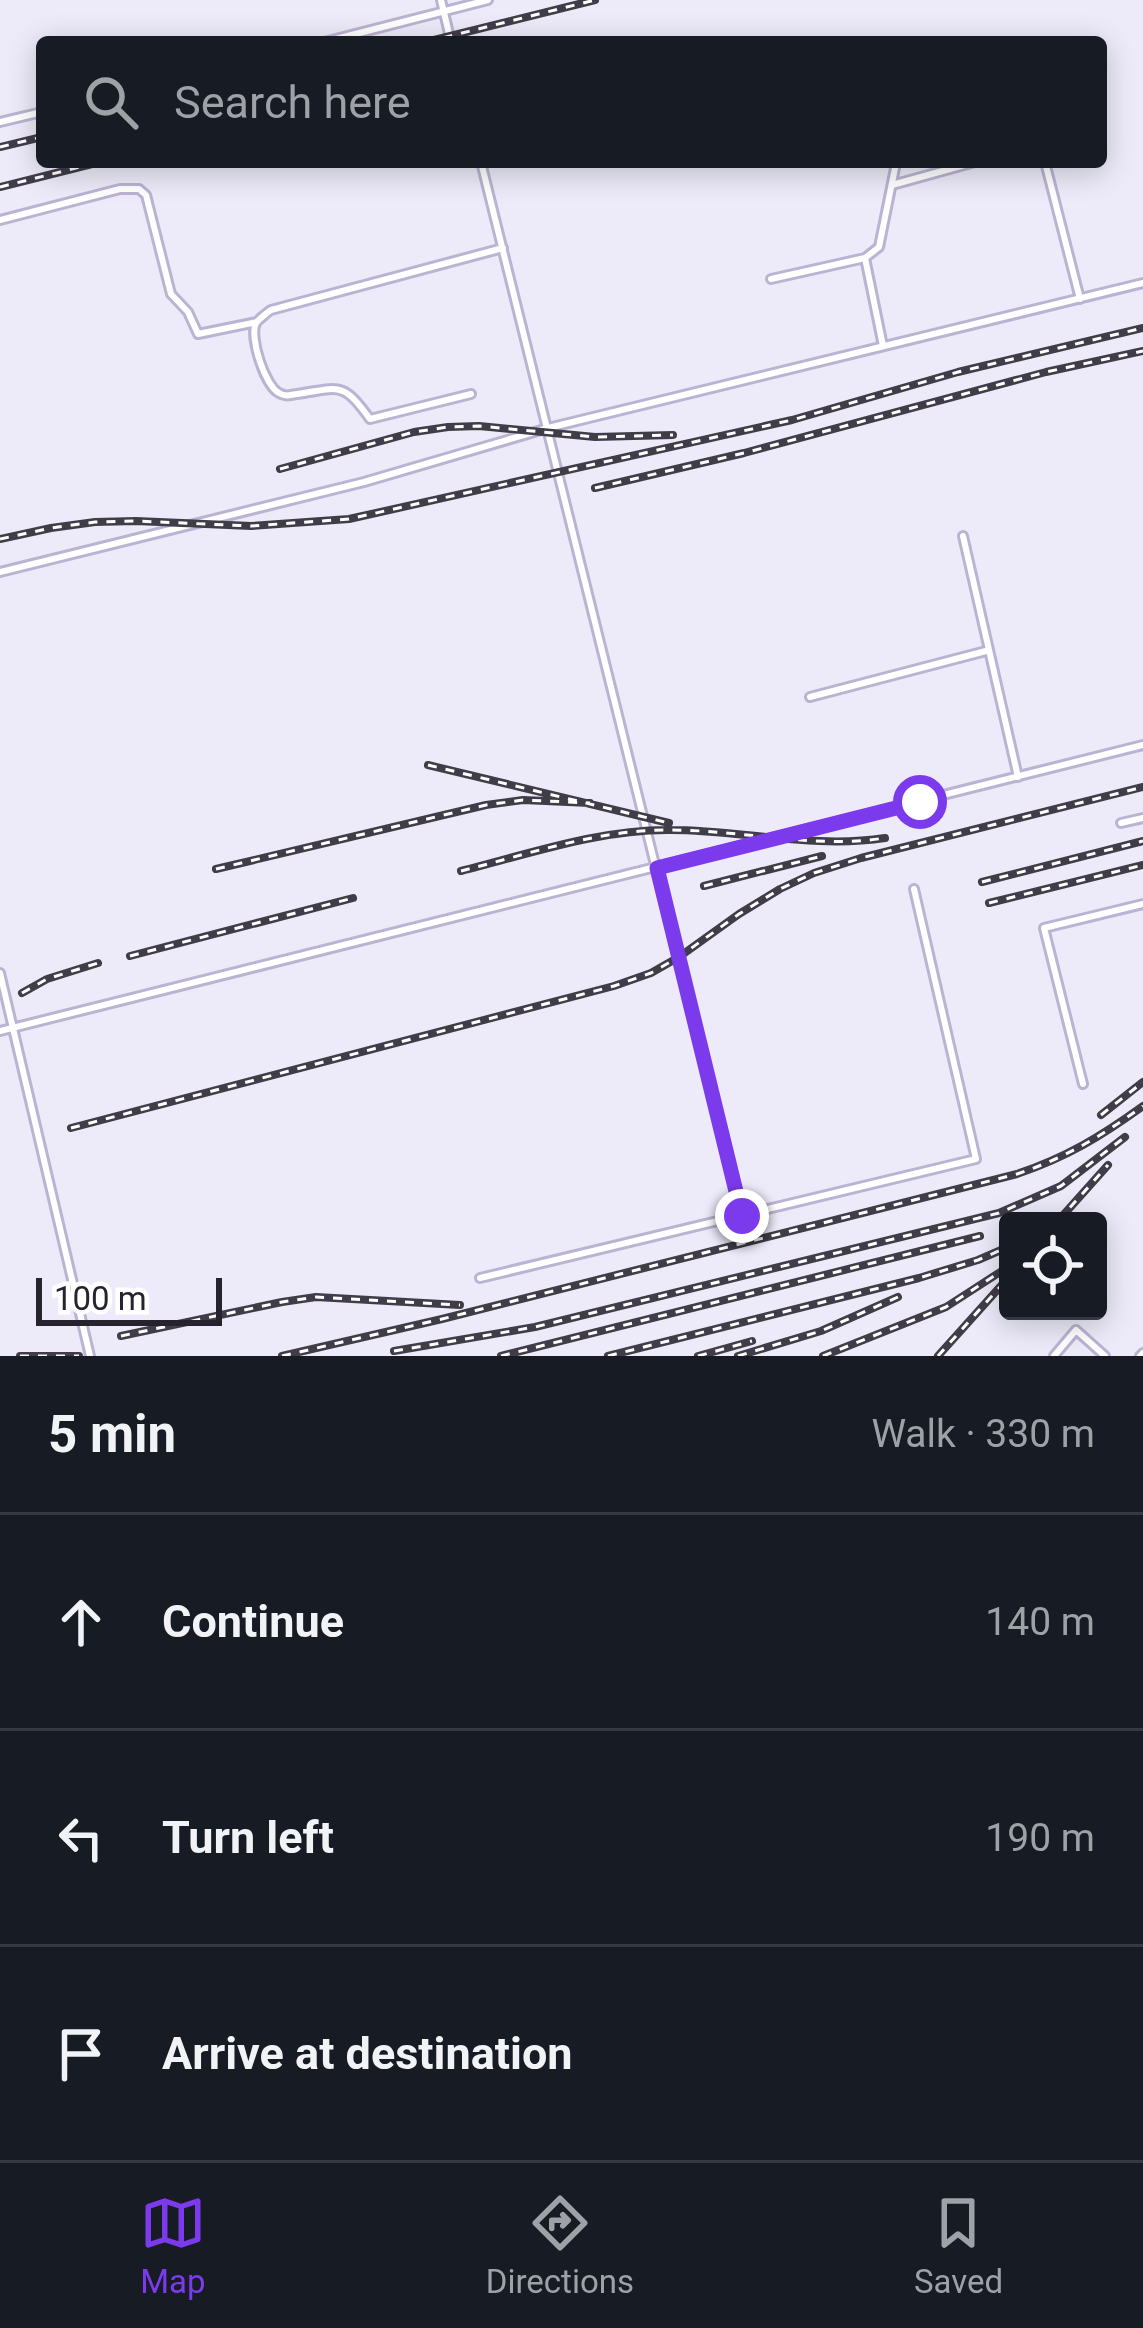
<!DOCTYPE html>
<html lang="en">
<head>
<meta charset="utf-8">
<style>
	body { margin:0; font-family:Roboto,sans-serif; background:#20242c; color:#f1f3f6 }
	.controls { position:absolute; right:36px; bottom:36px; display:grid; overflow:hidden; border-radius:12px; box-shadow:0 6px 30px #0003 }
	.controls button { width:108px; height:108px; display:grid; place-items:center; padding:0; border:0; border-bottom:3px solid #363941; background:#171b24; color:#f1f3f6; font:60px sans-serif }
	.scale { position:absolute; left:36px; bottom:30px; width:186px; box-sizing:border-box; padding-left:12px; border:6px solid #26232f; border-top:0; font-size:33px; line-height:42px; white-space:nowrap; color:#26232f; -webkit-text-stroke:9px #fff; paint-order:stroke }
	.stop { position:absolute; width:36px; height:36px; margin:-27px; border:9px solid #7c3aed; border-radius:50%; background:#fff }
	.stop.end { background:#7c3aed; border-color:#fff; box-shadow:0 3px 12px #0008 }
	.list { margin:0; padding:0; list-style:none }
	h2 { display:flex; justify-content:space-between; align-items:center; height:156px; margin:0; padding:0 48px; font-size:51px }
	h2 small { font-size:39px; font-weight:400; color:#9ea1a6 }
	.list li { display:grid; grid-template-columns:78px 1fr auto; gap:36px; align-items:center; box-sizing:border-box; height:216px; padding:0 48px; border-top:3px solid #363941 }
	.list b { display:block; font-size:45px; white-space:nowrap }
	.list em { font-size:39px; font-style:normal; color:#9ea1a6 }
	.icon { flex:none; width:66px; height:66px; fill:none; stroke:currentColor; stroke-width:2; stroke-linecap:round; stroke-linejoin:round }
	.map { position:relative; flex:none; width:1143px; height:1356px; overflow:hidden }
	.search { position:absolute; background:#171b24; box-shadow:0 6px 30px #0003; left:36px; right:36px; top:36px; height:132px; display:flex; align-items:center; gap:30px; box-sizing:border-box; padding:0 42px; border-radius:12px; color:#9ea1a6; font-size:45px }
	.sheet { height:804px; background:#171b24 }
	nav { display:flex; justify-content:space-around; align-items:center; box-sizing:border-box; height:168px; border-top:3px solid #363941; background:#171b24; font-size:33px; color:#9ea1a6 }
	nav a { display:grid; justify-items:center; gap:6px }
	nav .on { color:#7c3aed }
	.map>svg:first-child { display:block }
</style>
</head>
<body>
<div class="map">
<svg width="1143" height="1356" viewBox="0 0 1143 1356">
	<rect width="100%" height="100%" fill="#f5f4fa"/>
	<!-- built -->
	<path fill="#edeaf9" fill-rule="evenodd" d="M 0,0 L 1143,0 L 1143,1356 L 0,1356 ZM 42,42 L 1101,42 L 1101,162 L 42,162 ZM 1008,1221 L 1098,1221 L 1098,1311 L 1008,1311 Z"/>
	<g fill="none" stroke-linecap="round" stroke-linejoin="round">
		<defs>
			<path id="lane" d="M 441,0 L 451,42
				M 324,42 L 488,0
				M 0,122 L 42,112
				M 481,162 L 742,1216
				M 1045,162 L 1080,299
				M 892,185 L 975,162
				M 0,220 L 120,189 L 139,189 L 146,195 L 171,294 L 188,312 L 198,334 L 257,322
				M 865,258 L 883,346
				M 771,279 L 865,258 L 879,247 L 895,168 L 894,162
				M 471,394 L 370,419 C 343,382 341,387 297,394 C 289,395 286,397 279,393 C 265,386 249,337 256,323 C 257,321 269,311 271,310 L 503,248
				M 963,536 L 1018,777
				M 0,572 L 364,482 L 548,428 L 1143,283
				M 810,697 L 986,651
				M 1121,823 L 1143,818
				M 0,973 L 90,1356
				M 0,1031 L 1143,745
				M 1083,1084 L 1044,928 L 1143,904
				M 480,1278 L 976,1159 L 914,889
				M 1054,1356 L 1076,1330 L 1105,1356
				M 1140,1356 L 1143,1353"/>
		</defs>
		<!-- lane casing -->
		<use href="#lane" stroke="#bbb3d2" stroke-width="12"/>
		<!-- lane -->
		<use href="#lane" stroke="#fff" stroke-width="6"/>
		<defs>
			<path id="rail" d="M 426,42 L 595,0
				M 0,147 L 42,137
				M 0,187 L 100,162
				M 280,469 L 414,432 L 448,427 L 479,426 L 595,437 L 673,435
				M 595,488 L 744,453 L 1046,372 L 1143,351
				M 0,539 L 51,528 L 95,522 L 136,521 L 251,526 L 349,519 L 792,420 L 958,372 L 1143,328
				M 428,765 L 669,823
				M 216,869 L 486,805 L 523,800 L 590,803
				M 461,871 C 529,854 600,829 671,830 C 743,830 813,849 885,838
				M 982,882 L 1143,841
				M 704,886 L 822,856
				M 989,903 L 1143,865
				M 130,956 L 353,898
				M 22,993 L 47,979 L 98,963
				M 1101,1115 L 1143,1082
				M 71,1128 L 614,986 L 651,973 L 679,957 L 739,914 L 780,889 L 814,873 L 861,858 L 1143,787
				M 1058,1221 L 1108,1165
				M 121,1336 L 282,1302 L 316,1297 L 460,1305
				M 394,1351 L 535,1327 L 999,1213 L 1061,1186 L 1125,1137
				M 20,1356 L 79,1356
				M 282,1356 L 442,1319 L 1017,1174 C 1067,1157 1100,1137 1143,1106
				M 501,1356 L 980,1236
				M 608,1356 L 919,1278 L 978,1260 L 1008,1247
				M 698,1356 L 752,1341
				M 738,1356 L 821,1331 L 898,1297
				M 823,1356 L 946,1307 L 1008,1267
				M 938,1356 L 1008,1278"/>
		</defs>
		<!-- rail casing -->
		<use href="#rail" stroke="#403d49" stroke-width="8"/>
		<!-- rail -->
		<use href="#rail" stroke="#fff" stroke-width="3" stroke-dasharray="9" stroke-linecap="butt"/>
	</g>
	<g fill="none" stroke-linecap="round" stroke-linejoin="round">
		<!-- route -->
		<path stroke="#7c3aed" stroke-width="15" d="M 742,1216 L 657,868 L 920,802"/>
	</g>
</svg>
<div class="controls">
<button><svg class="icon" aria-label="locate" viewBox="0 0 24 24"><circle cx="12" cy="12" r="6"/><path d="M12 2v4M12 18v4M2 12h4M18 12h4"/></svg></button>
</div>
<div class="scale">100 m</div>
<div class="stop" style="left:920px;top:802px"></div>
<div class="stop end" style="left:742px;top:1216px"></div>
<div class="search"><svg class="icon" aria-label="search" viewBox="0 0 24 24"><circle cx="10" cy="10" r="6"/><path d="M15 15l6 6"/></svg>Search here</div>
</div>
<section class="sheet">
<h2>5 min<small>Walk · 330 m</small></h2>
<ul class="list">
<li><svg class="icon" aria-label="ahead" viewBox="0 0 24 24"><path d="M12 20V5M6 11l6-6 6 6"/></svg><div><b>Continue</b></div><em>140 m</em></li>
<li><svg class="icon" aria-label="left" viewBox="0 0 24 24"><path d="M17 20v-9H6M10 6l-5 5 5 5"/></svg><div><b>Turn left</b></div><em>190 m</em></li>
<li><svg class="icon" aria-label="arrive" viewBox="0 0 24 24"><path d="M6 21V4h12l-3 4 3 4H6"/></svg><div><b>Arrive at destination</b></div></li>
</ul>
</section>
<nav>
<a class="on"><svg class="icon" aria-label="map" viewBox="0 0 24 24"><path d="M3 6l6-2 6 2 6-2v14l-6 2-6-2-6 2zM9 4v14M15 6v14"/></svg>Map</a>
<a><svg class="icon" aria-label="directions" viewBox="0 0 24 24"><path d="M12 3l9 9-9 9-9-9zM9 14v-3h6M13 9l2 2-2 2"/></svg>Directions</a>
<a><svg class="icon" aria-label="saved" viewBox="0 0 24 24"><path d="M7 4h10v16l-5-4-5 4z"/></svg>Saved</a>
</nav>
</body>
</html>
